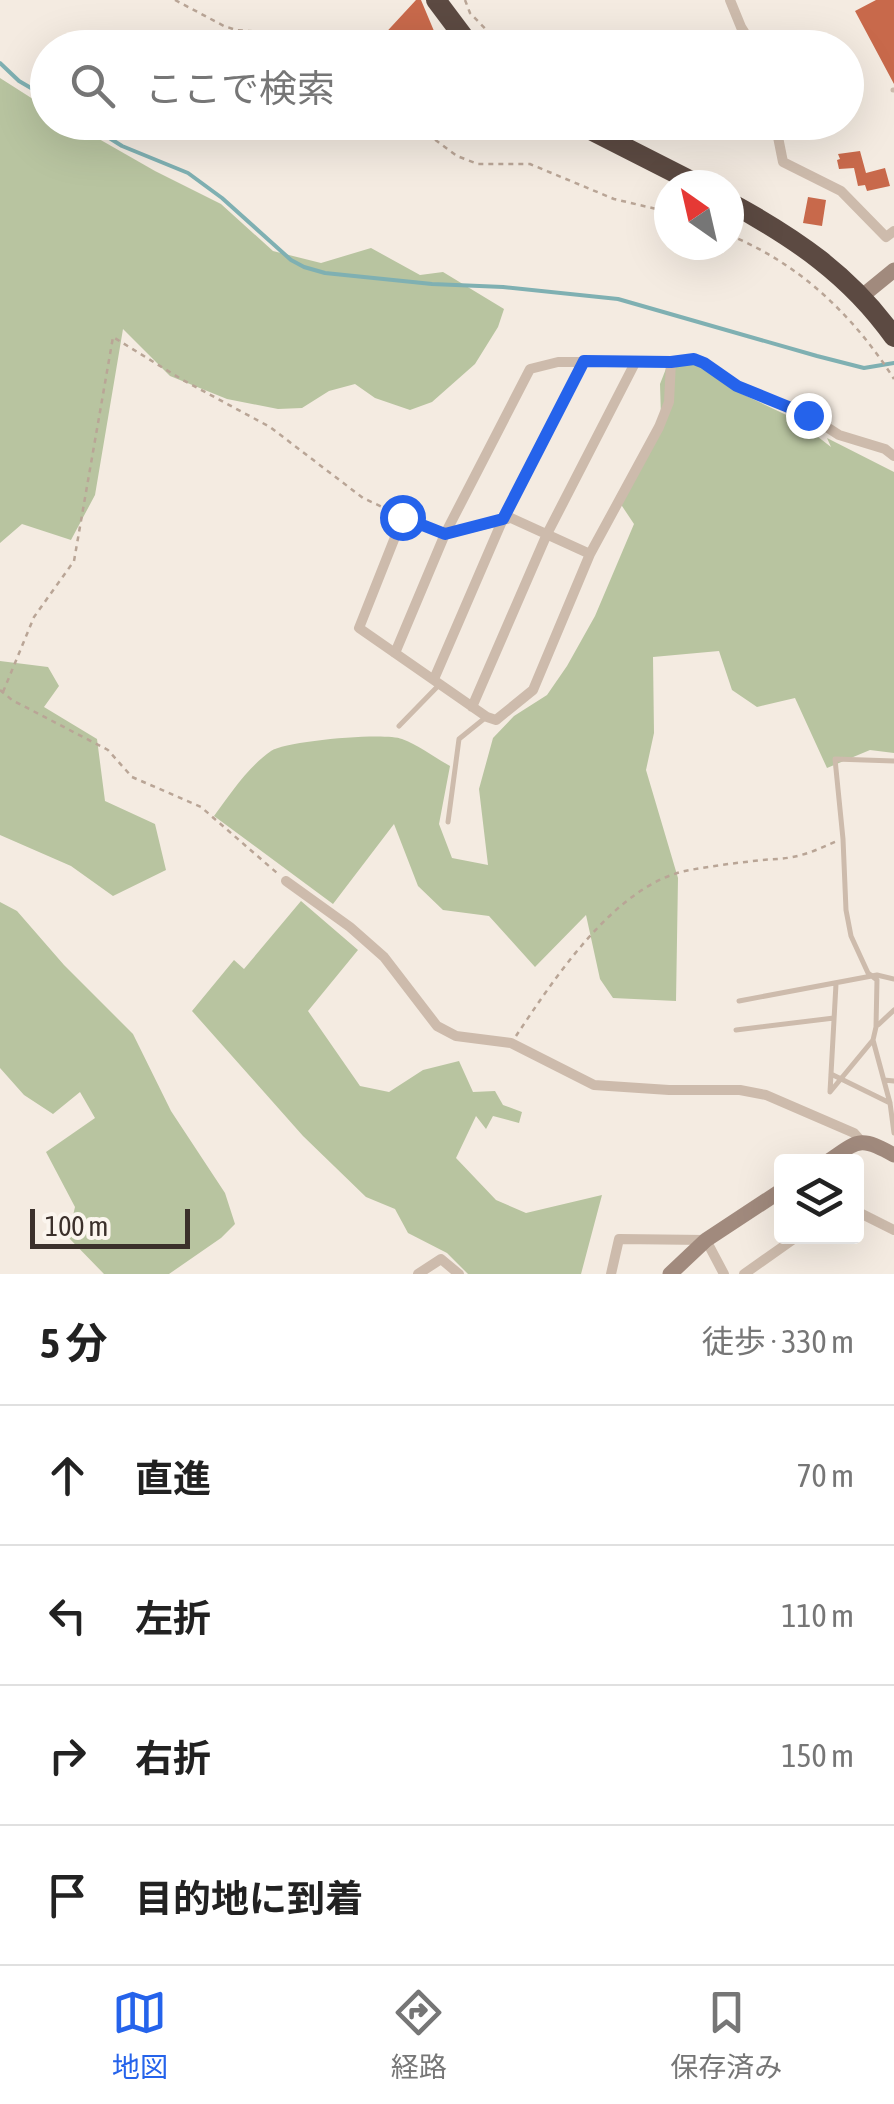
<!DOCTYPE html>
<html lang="ja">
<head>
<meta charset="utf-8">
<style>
	body { margin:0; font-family:"Asap Condensed","Noto Sans JP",sans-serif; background:#f6f6f6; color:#222 }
	.controls { position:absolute; right:30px; bottom:30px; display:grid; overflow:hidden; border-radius:10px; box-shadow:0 10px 40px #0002 }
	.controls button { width:90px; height:90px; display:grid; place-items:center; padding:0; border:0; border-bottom:2px solid #e0e0e0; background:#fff; color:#222; font:50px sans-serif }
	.compass { position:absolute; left:654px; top:170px; width:90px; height:90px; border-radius:50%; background:#fff; box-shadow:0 10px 40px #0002; rotate:326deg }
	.scale { position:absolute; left:30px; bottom:25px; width:160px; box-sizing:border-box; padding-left:10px; border:5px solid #3b302b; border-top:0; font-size:28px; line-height:35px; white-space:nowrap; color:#3b302b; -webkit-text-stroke:8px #fbf5ee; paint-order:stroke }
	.stop { position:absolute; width:30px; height:30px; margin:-22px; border:8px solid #2563eb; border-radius:50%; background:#fff }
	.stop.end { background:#2563eb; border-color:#fff; box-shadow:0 2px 10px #0008 }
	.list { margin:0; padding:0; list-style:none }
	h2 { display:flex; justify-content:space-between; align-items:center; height:130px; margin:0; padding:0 40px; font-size:42px }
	h2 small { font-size:32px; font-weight:400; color:#767676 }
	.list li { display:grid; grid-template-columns:65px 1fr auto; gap:30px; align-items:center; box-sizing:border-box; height:140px; padding:0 40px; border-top:2px solid #e0e0e0 }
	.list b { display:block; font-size:38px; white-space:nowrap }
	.list em { font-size:32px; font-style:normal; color:#767676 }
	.icon { flex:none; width:55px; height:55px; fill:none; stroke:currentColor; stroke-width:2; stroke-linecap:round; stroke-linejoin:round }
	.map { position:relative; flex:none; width:894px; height:1274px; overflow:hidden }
	.search { position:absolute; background:#fff; box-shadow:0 10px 40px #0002; left:30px; right:30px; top:30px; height:110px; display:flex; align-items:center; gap:25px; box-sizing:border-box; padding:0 35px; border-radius:55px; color:#767676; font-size:38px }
	.sheet { height:690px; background:#fff }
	nav { display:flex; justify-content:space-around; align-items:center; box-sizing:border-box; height:140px; border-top:2px solid #e0e0e0; background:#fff; font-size:28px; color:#767676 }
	nav a { display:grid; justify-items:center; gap:5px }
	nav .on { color:#2563eb }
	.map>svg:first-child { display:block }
</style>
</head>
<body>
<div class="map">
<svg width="894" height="1274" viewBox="0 0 894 1274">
	<rect width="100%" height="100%" fill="#f4ebe1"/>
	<!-- green -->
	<path fill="#b8c4a0" d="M 0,78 L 47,108 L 48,122 L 71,123 L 155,171 L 221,204 L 273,251 L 321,263 L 371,248 L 420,275 L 443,272 L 504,309 L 498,327 L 475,364 L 432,402 L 410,410 L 375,398 L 355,384 L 329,391 L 302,408 L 278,409 L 227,399 L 170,376 L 123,329 L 95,495 L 71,540 L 22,524 L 0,543 Z
		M 669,361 L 689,361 L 719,376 L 740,393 L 795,419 L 831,447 L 827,438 L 894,472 L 894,753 L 870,750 L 827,768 L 795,698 L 757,707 L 732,690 L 719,651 L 653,657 L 654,733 L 646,770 L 678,878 L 676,1001 L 613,998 L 600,979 L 586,915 L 535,967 L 489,916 L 443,910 L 418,886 L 394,824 L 333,904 L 214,816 C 231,793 247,768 271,751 C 286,741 384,732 402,739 C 418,745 434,757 450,766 L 439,824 L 452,858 L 488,865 L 479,789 L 493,738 L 514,716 L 547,695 L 567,666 L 595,616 L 634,524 L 616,497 L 661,417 L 660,384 Z
		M 0,661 L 48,667 L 59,686 L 44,707 L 97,739 L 105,801 L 155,824 L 166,870 L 113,896 L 71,866 L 0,835 Z
		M 301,901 L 358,950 L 308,1011 L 360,1086 L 389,1092 L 423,1070 L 459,1061 L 473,1092 L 495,1091 L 503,1105 L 522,1112 L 519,1123 L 493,1116 L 486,1129 L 476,1116 L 456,1158 L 496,1200 L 526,1213 L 602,1195 L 581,1274 L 468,1274 L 447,1253 L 408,1233 L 395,1209 L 366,1197 L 303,1136 L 192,1011 L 234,960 L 244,969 Z
		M 0,902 L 17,911 L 64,965 L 133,1034 L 171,1111 L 225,1193 L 235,1224 L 221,1238 L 169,1274 L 104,1274 L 68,1237 L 75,1207 L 46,1152 L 95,1118 L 80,1092 L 53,1114 L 24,1095 L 0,1068 Z"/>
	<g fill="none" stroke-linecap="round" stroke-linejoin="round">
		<!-- stream -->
		<path stroke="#7fb0b2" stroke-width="4" d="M 0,63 L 19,81 L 48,98
			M 84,122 L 122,146 L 188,173 L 222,198 L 291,260 L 304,267 L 325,273 L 432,284 L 503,287 L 618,299 L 817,356 L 864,368 L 894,363"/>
	</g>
	<!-- building -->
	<path fill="#c8694b" d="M 416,0 L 421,0 L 434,31 L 452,48 L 388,48 L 379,40 Z
		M 876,0 L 894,0 L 894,84 L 855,11 Z
		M 860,151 L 866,173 L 885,168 L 890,186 L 867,191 L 865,185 L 858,186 L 854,168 L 839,169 L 837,160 L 840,159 L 838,154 Z
		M 808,197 L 826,200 L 822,226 L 803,223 Z"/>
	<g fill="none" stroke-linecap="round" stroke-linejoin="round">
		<!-- path -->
		<path stroke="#b9a596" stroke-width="2.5" stroke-dasharray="5 5" stroke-linecap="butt" d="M 175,0 L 224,26 L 236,30 L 299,35 L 307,39 L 313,48
			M 465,0 L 470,13 L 504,48
			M 411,122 L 457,156 L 478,164 L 530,164 L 614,199 L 669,212
			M 729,235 C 799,263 854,316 894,379
			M 0,690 L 12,700 L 108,750 L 132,777 L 201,807 L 277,873
			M 3,692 L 34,617 L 74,561 L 113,337 L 181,379 L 270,427 L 363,498 L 393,512
			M 516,1036 C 554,979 614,887 685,871 C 710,866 736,863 762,860 C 775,859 788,859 801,855 C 813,852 825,846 837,841"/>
		<!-- lane -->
		<path stroke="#cdbbac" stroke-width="5" d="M 893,90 L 894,90
			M 399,726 L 439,685
			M 894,761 L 835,759 L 843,839 L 846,910 L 851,936 L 868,973 L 877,980 L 876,1027 L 873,1040 L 890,1103 L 894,1133
			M 448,822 L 459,739 L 485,718
			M 836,984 L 830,1092 L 873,1040
			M 739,1001 L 877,975 L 894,979
			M 878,1025 L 894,1010
			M 736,1030 L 834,1018
			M 831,1074 L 890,1103
			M 884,1080 L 894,1081"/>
		<!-- street -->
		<path stroke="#cdbbac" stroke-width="10" d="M 730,0 L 741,27 L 754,48
			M 775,122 L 783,162 L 841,191 L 886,237 L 894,231
			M 590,554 L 511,518 L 445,534 L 403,517 L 359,628 L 487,717 L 496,720 L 533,690 L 590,554 L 659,427 L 669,402 L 671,362
			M 395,653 L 445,534 L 530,369 L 558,362 L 671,362 L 694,359 L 704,363 L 737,386 L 808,415 L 839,435 L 885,449 L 894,456
			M 434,679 L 503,519 L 584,361
			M 472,707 L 547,534 L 636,361
			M 286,881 L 350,927 L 384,957 L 437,1026 L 456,1036 L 511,1043 L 594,1085 L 669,1090 L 740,1090 L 766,1095 L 854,1133 L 861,1141
			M 856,1211 L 894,1230
			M 418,1274 L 441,1259 L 459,1274
			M 611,1274 L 619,1239 L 706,1240 L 724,1274
			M 744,1274 L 798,1236"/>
		<!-- secondary -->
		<path stroke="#a18a7d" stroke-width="15" d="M 861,297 L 894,270
			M 827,1162 C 858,1141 859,1135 894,1155
			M 670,1274 L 706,1240 L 782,1190"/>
		<!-- highway -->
		<path stroke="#5c4a42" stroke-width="20" d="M 436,0 L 472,48
			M 575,122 L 699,185
			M 729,202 C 795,238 850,275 894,337"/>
	</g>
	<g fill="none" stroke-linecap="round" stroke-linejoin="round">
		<!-- route -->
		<path stroke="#2563eb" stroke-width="12" d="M 402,517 L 445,534 L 503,519 L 584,361 L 671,362 L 694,359 L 704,363 L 737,386 L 808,415"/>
	</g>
</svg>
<div class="controls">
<button><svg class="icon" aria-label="layers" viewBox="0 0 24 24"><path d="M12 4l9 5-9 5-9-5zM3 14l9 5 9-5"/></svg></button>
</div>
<svg class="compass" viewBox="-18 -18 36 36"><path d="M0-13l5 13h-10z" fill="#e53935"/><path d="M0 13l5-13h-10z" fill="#767676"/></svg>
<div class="scale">100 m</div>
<div class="stop" style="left:402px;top:517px"></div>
<div class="stop end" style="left:808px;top:415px"></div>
<div class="search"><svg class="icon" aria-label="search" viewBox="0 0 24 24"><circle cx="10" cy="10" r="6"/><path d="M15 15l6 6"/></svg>ここで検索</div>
</div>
<section class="sheet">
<h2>5 分<small>徒歩 · 330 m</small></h2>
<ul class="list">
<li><svg class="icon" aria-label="ahead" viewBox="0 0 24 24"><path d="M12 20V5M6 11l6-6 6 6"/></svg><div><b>直進</b></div><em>70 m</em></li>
<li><svg class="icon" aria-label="left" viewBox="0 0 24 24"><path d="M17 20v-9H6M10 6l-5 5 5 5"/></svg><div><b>左折</b></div><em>110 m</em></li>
<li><svg class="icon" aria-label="right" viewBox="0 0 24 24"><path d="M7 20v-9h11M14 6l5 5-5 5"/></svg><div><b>右折</b></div><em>150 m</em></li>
<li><svg class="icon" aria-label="arrive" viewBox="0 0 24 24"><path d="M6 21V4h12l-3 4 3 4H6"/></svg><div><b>目的地に到着</b></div></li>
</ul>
</section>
<nav>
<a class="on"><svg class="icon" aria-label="map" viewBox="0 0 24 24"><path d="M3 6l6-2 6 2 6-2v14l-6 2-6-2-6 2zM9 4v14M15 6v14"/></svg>地図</a>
<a><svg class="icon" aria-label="directions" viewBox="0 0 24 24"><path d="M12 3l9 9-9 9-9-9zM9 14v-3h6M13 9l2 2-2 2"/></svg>経路</a>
<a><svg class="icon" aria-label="saved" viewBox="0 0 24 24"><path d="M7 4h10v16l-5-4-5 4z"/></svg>保存済み</a>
</nav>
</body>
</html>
